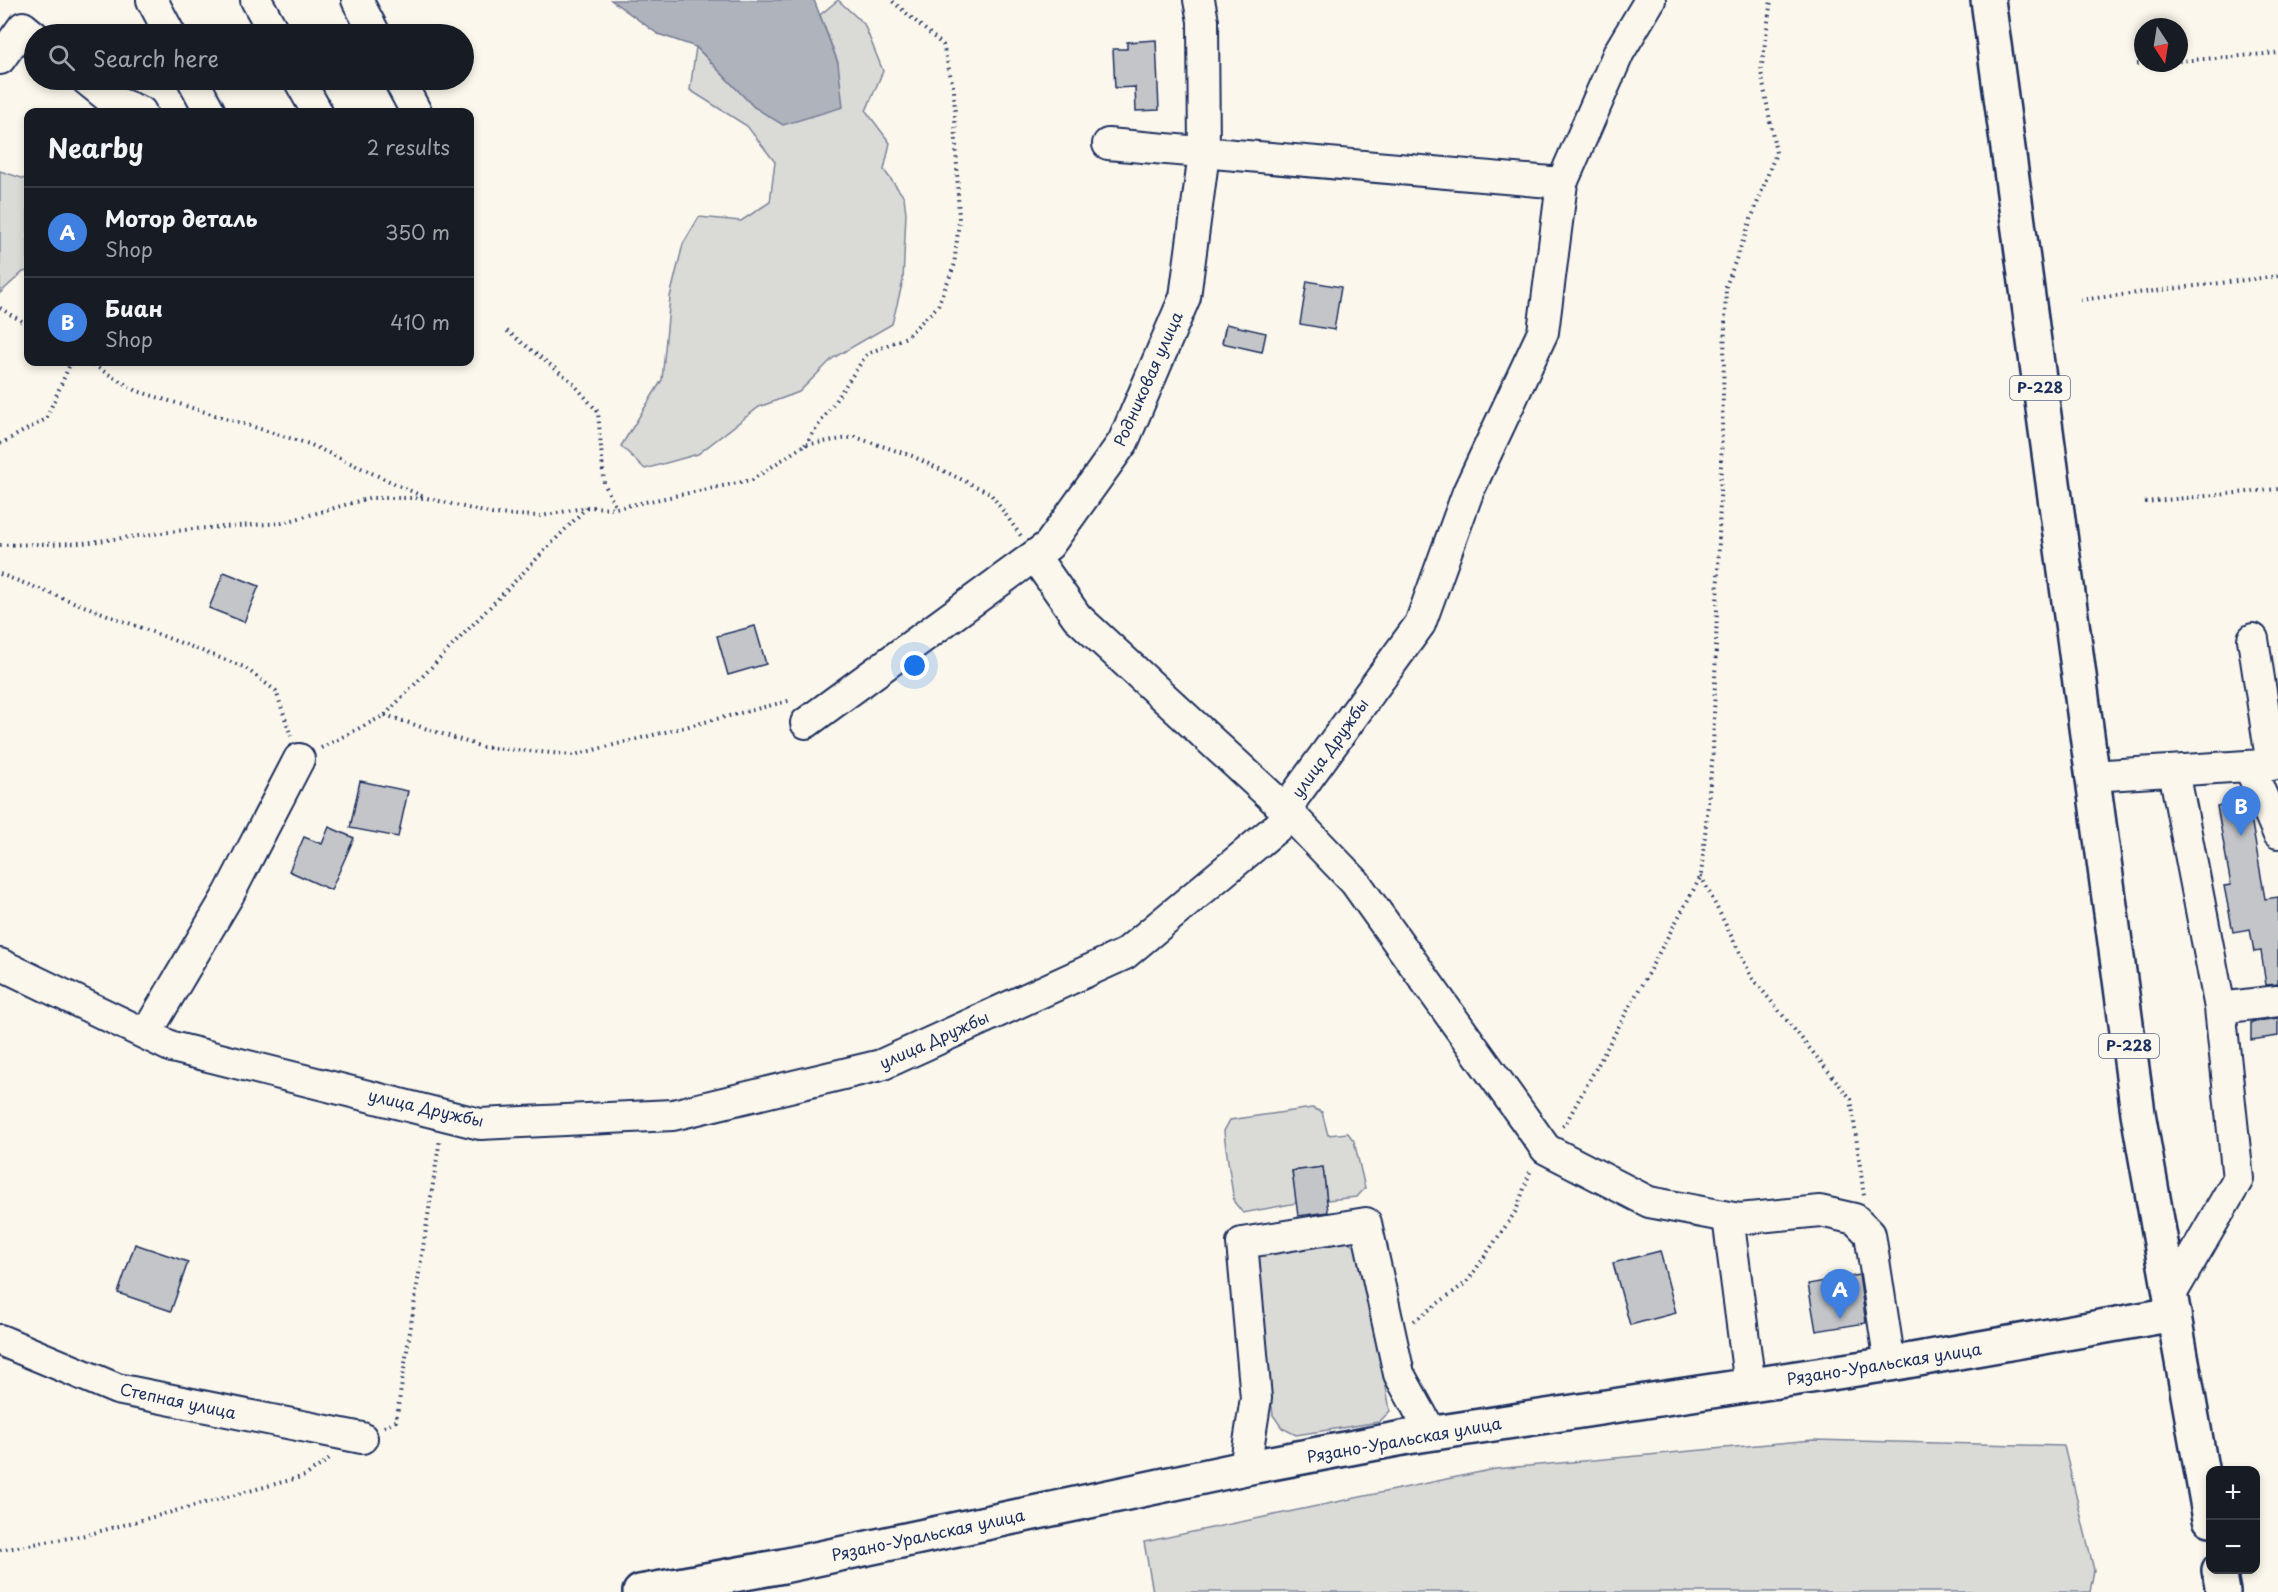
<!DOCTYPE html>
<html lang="en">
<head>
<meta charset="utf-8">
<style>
	body { margin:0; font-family:"Playpen Sans",sans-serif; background:#20242c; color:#f1f3f6 }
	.controls { position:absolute; right:18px; bottom:18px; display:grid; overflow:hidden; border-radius:12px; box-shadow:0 3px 9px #0003 }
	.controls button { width:54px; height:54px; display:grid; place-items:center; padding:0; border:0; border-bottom:2px solid #363941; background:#171b24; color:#f1f3f6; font:30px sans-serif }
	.compass { position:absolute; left:2134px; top:18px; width:54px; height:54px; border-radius:50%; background:#171b24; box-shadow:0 3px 9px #0003; rotate:168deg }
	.you { position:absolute; left:915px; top:666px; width:21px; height:21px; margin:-15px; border:4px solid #fff; border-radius:50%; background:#1a73e8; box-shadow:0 0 0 9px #1a73e833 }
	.badge { display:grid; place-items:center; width:39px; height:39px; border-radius:50%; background:#b45309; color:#fff; font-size:20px; font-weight:700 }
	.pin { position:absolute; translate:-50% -50px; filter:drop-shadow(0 2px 3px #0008) }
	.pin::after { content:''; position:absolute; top:32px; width:21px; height:18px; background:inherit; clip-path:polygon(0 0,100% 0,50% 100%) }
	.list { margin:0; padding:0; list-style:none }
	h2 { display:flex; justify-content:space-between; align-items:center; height:78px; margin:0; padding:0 24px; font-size:26px }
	h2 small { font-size:20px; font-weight:400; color:#9ea1a6 }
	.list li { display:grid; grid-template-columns:39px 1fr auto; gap:18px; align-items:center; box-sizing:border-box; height:90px; padding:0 24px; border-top:2px solid #363941 }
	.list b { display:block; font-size:22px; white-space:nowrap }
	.list p { margin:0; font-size:20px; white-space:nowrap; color:#9ea1a6 }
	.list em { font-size:20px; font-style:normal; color:#9ea1a6 }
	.icon { flex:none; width:33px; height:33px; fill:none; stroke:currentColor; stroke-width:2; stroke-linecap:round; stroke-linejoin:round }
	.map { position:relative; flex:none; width:2278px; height:1592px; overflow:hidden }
	.search { position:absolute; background:#171b24; box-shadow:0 3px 9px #0003; left:24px; top:24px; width:450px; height:66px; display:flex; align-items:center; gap:15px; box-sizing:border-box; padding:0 21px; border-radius:33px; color:#9ea1a6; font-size:22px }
	.panel { position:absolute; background:#171b24; box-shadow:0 3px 9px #0003; left:24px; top:108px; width:450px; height:258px; border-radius:12px }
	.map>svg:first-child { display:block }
</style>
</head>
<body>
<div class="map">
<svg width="2278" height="1592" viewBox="0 0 2278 1592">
	<rect width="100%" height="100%" fill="#fbf7ec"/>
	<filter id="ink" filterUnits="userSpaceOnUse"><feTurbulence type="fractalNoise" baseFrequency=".0167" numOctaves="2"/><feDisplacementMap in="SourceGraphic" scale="12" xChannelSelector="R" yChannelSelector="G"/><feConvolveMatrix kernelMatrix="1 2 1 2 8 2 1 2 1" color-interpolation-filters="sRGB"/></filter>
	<g filter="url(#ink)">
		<!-- green -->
		<path fill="#dadad7" stroke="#7a849a" stroke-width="1.5" d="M 838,0 L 864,24 L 883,71 L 866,111 L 890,143 L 884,170 L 904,197 L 906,213 L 903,281 L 892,324 L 833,358 L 799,392 L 759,407 L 698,454 L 645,469 L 621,446 L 662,380 L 670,297 L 683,244 L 699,217 L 741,221 L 770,202 L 775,162 L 747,126 L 690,90 L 696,47 L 754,107 L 838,63 L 820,15 Z
			M 0,171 L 28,180 L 28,271 L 23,272 L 0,293 Z
			M 1312,1108 L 1322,1112 L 1328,1135 L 1348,1133 L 1354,1141 L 1365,1188 L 1357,1197 L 1327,1200 L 1323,1167 L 1292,1171 L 1297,1203 L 1243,1213 L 1234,1202 L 1225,1141 L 1224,1131 L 1230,1120 Z
			M 1340,1237 L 1355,1246 L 1365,1258 L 1390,1411 L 1379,1422 L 1296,1435 L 1282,1428 L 1273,1415 L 1254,1270 L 1260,1255 L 1274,1247 Z
			M 1813,1440 L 2064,1446 L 2094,1570 L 2090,1592 L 1153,1592 L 1144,1542 L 1495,1469 Z"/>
		<!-- water -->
		<path fill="#afb3bb" stroke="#747e96" stroke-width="1.5" d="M 611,0 L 814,0 L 838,63 L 843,107 L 783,125 L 754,107 L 696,47 L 658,34 Z"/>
		<!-- building -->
		<path fill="#c3c5c9" stroke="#1b2f5e" stroke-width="1.5" d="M 1156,40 L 1159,110 L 1136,111 L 1135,87 L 1115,88 L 1113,49 L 1127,49 L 1127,42 Z
			M 1307,281 L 1341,287 L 1334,330 L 1300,324 Z
			M 1226,324 L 1266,333 L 1262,352 L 1222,343 Z
			M 224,572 L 259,586 L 244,622 L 209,608 Z
			M 755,626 L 766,664 L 728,675 L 717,636 Z
			M 360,781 L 408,791 L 398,837 L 350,828 Z
			M 2245,799 L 2250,812 L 2265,899 L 2278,897 L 2278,984 L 2266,985 L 2261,951 L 2254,952 L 2250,929 L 2233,932 L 2224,886 L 2231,885 L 2217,806 Z
			M 329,827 L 354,838 L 331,890 L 289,871 L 304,837 L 322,844 Z
			M 2278,1018 L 2278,1036 L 2251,1040 L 2251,1022 Z
			M 1323,1167 L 1328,1212 L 1298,1216 L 1292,1171 Z
			M 135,1244 L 188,1262 L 171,1311 L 118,1293 Z
			M 1660,1251 L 1676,1313 L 1630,1325 L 1613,1263 Z
			M 1859,1275 L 1866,1323 L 1816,1331 L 1808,1284 Z"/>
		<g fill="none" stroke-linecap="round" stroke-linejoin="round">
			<defs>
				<path id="minor" d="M 152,0 L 170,34
					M 256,0 L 275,34
					M 357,0 L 375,34
					M 0,59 L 23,27 L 34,36
					M 87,80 L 113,101 L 141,112
					M 193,80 L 210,112
					M 299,80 L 317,112
					M 399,80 L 416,112
					M 1108,144 L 1562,183
					M 1035,557 L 1077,617 L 1287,811 L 1355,882 L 1546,1149 L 1649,1202 L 1739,1219 L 1820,1211 L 1855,1219 L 1870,1234 L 1890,1364
					M 2253,639 L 2272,765
					M 806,723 L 1049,545 L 1123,442 L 1185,297 L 1204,153 L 1203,21 L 1199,0
					M 2249,766 L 2278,833
					M 2091,776 L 2278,764
					M 0,964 L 172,1047 L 480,1124 L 673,1115 L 881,1065 L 1125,954 L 1281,824 L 1294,797 L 1420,624 L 1468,492 L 1543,332 L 1562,183 L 1619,52 L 1650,0
					M 2220,1008 L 2278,1001
					M 146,1034 L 229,894 L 299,759
					M 1728,1217 L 1750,1386
					M 2170,1296 L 2238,1179 L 2220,1008 L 2174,771
					M 0,1340 L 117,1389 L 362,1438
					M 1245,1468 L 1256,1398 L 1242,1243 L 1366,1223 L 1399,1374 L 1432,1434"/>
				<path id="major" d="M 640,1592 L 783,1566 L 1245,1468 L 1408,1437 L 1890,1364 L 2174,1314"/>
				<path id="highway" d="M 1988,0 L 2138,1113 L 2210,1519
					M 2219,1570 L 2223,1592"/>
			</defs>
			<!-- minor casing -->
			<use href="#minor" stroke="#1b2f5e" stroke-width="34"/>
			<!-- major casing -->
			<use href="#major" stroke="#1b2f5e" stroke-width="38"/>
			<!-- highway casing -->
			<use href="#highway" stroke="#1b2f5e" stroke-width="38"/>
			<!-- path -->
			<path stroke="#1b2f5e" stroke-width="4" stroke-dasharray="1.5 4.5" stroke-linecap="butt" d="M 2179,61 L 2278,53
				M 2137,64 L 2153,63
				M 2080,300 L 2278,276
				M 0,308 L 28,325
				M 507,331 L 571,381 L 598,412 L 604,483 L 616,508
				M 88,362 L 137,391 L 309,444 L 426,498
				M 0,444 L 46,419 L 71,362
				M 805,445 L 867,354 L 906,337 L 938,306 L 954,266 L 959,221 L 954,90 L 943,45 L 891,0
				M 2145,502 L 2278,489
				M 0,545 L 83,543 L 193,529 L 282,523 L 369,498 L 427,498 L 492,514 L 542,516 L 587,507 L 616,508 L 752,480 L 804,445 L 855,437 L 912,456 L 990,493 L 1021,536
				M 0,574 L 244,667 L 276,691 L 291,736
				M 385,715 L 482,747 L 574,755 L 792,700
				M 321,748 L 385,715 L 587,507
				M 1701,876 L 1753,979 L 1851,1099 L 1864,1196
				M 1562,1126 L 1566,1123 L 1701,876 L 1713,752 L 1726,286 L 1776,153 L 1761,72 L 1771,0
				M 1414,1321 L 1467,1282 L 1516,1211 L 1531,1169
				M 384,1427 L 396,1421 L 440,1139
				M 0,1550 L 86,1535 L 305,1476 L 331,1458"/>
			<!-- minor -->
			<use href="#minor" stroke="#fbf7ec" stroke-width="30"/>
			<!-- major -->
			<use href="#major" stroke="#fbf7ec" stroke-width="33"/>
			<!-- highway -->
			<use href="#highway" stroke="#fbf7ec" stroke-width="33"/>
		</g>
	</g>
	<g text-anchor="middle" stroke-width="6" stroke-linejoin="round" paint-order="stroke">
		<!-- shield labels -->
		<g fill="#fbf7ec" stroke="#5e6b89" stroke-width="1.5">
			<rect x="2010" y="376" width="60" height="24" rx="4.5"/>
			<rect x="2099" y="1034" width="60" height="24" rx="4.5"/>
		</g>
		<g font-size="15" font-weight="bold" fill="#1b2f5e">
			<text x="2040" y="393">Р-228</text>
			<text x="2129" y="1051">Р-228</text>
		</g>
		<!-- street labels -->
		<g font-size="16" fill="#1b2f5e" stroke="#fbf7ec">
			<text transform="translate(1148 379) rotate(-66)" y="6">Родниковая улица</text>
			<text transform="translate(1330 748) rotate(-54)" y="6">улица Дружбы</text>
			<text transform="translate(934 1040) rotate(-24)" y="6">улица Дружбы</text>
			<text transform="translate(426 1108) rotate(13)" y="6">улица Дружбы</text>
			<text transform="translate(1884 1364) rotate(-9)" y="6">Рязано-Уральская улица</text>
			<text transform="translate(178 1401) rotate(12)" y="6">Степная улица</text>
			<text transform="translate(1404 1440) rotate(-10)" y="6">Рязано-Уральская улица</text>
			<text transform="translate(928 1535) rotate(-12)" y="6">Рязано-Уральская улица</text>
		</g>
	</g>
</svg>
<div class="controls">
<button>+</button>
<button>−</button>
</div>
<svg class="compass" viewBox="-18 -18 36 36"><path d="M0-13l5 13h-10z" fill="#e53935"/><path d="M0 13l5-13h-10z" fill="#9ea1a6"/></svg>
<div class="you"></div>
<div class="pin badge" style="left:1840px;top:1319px;background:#3f7fe0">A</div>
<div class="pin badge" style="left:2241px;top:836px;background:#3f7fe0">B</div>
<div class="search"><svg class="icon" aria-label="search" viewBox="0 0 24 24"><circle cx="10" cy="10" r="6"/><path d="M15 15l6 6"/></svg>Search here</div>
<section class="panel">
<h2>Nearby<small>2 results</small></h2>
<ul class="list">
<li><span class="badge" style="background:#3f7fe0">A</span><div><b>Мотор деталь</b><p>Shop</p></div><em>350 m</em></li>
<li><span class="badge" style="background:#3f7fe0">B</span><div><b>Биан</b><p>Shop</p></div><em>410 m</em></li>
</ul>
</section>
</div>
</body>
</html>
